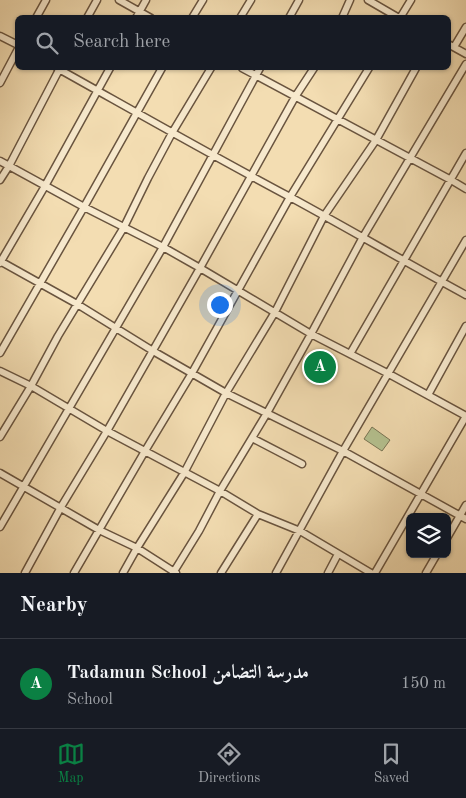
<!DOCTYPE html>
<html lang="en">
<head>
<meta charset="utf-8">
<style>
	body { margin:0; font-family:"Old Standard TT",Amiri,serif; background:#242831; color:#f1f3f6 }
	.controls { position:absolute; right:15px; bottom:15px; display:grid; overflow:hidden; border-radius:8px; box-shadow:0 1px 4px #0004 }
	.controls button { width:45px; height:45px; display:grid; place-items:center; padding:0; border:0; border-bottom:1px solid #363941; background:#171b24; color:#f1f3f6; font:25px sans-serif }
	.you { position:absolute; left:219px; top:304px; width:18px; height:18px; margin:-12px; border:4px solid #fff; border-radius:50%; background:#1a73e8; box-shadow:0 0 0 8px #1a73e833 }
	.badge { display:grid; place-items:center; width:32px; height:32px; border-radius:50%; background:#0b8043; color:#fff; font-size:16px; font-weight:700 }
	.pin { position:absolute; translate:-50% -50%; border:2px solid #fff; box-shadow:0 1px 5px #0006 }
	.list { margin:0; padding:0; list-style:none }
	h2 { display:flex; justify-content:space-between; align-items:center; height:65px; margin:0; padding:0 20px; font-size:21px }
	h2 small { font-size:16px; font-weight:400; color:#9ea1a6 }
	.list li { display:grid; grid-template-columns:32px 1fr auto; gap:15px; align-items:center; box-sizing:border-box; height:90px; padding:0 20px; border-top:1px solid #363941 }
	.list b { display:block; font-size:19px; white-space:nowrap }
	.list p { margin:0; font-size:16px; white-space:nowrap; color:#9ea1a6 }
	.list em { font-size:16px; font-style:normal; color:#9ea1a6 }
	.icon { flex:none; width:28px; height:28px; fill:none; stroke:currentColor; stroke-width:2; stroke-linecap:round; stroke-linejoin:round }
	.map { position:relative; flex:none; width:466px; height:573px; overflow:hidden }
	.search { position:absolute; background:#171b24; box-shadow:0 1px 4px #0004; left:15px; right:15px; top:15px; height:55px; display:flex; align-items:center; gap:12px; box-sizing:border-box; padding:0 18px; border-radius:8px; color:#9ea1a6; font-size:19px }
	.sheet { height:155px; background:#171b24 }
	nav { display:flex; justify-content:space-around; align-items:center; box-sizing:border-box; height:70px; border-top:1px solid #363941; background:#171b24; font-size:14px; color:#9ea1a6 }
	nav a { display:grid; justify-items:center; gap:2px }
	nav .on { color:#0b8043 }
	.map>svg:first-child { display:block }
</style>
</head>
<body>
<div class="map">
<svg width="466" height="573" viewBox="0 0 466 573">
	<rect width="100%" height="100%" fill="#f3ddb2"/>
	<filter id="stains"><feTurbulence type="fractalNoise" baseFrequency=".004" numOctaves="4"/><feColorMatrix values="0 0 0 0 .2 0 0 0 0 .09 0 0 0 0 .02 0 0 0 .5 -.17"/></filter>
	<radialGradient id="worn" r=".72"><stop offset=".6" stop-color="#630" stop-opacity="0"/><stop offset="1" stop-color="#630" stop-opacity=".3"/></radialGradient>
	<!-- green -->
	<path fill="#b5c290" stroke="#787454" d="M 372,427 L 390,440 L 382,451 L 364,439 Z"/>
	<g fill="none" stroke-linecap="round" stroke-linejoin="round">
		<defs>
			<path id="minor" d="M 119,0 L 151,18
				M 368,0 L 399,18
				M 36,18 L 46,0
				M 87,18 L 97,0
				M 136,18 L 146,0
				M 192,18 L 203,0
				M 240,18 L 251,0
				M 289,18 L 299,0
				M 342,18 L 350,0
				M 400,18 L 411,0
				M 0,36 L 18,45
				M 448,44 L 466,54
				M 454,47 L 466,27
				M 57,68 C 134,111 211,155 290,197 C 349,229 407,263 466,295
				M 242,68 L 451,180 L 466,189
				M 0,83 L 18,49
				M 0,161 L 84,207 L 163,247 L 200,268 L 311,334 L 389,374 L 466,416
				M 0,180 L 9,166 L 60,68
				M 0,261 L 77,304 L 153,351 L 226,393 L 343,451 L 466,519
				M 0,263 L 45,186 L 110,68
				M 0,353 L 84,207 L 162,68
				M 350,354 L 466,153
				M 0,371 L 31,386 L 107,431 L 220,491 L 258,514 L 300,531 L 371,573
				M 428,395 L 466,326
				M 0,437 L 31,386 L 58,336 L 124,227 L 148,178 L 172,133 L 211,68
				M 252,438 L 302,464
				M 0,473 L 99,530 L 137,548 L 176,573
				M 0,527 L 163,247 L 260,68
				M 447,538 L 466,505
				M 25,573 L 61,507 L 107,431 L 200,268 L 295,97 L 314,68
				M 74,573 L 145,451 L 192,373 L 290,197 L 369,68
				M 123,573 L 137,548 L 184,473 L 226,393 L 275,312 L 324,216 L 376,140 L 416,68
				M 173,573 L 199,531 L 220,491 L 267,413 L 311,334 L 363,237 L 466,64
				M 221,573 L 258,514
				M 276,573 L 343,451 L 466,240
				M 328,573 L 338,554
				M 375,573 L 466,416
				M 426,573 L 437,554"/>
		</defs>
		<!-- minor casing -->
		<use href="#minor" stroke="#69543f" stroke-width="9"/>
		<!-- minor -->
		<use href="#minor" stroke="#f7e9cd" stroke-width="6"/>
	</g>
	<rect width="100%" height="100%" filter="url(#stains)"/>
	<rect width="100%" height="100%" fill="url(#worn)"/>
</svg>
<div class="controls">
<button><svg class="icon" aria-label="layers" viewBox="0 0 24 24"><path d="M12 4l9 5-9 5-9-5zM3 14l9 5 9-5"/></svg></button>
</div>
<div class="you"></div>
<div class="pin badge" style="left:320px;top:367px">A</div>
<div class="search"><svg class="icon" aria-label="search" viewBox="0 0 24 24"><circle cx="10" cy="10" r="6"/><path d="M15 15l6 6"/></svg>Search here</div>
</div>
<section class="sheet">
<h2>Nearby<small></small></h2>
<ul class="list">
<li><span class="badge">A</span><div><b>Tadamun School مدرسة التضامن</b><p>School</p></div><em>150 m</em></li>
</ul>
</section>
<nav>
<a class="on"><svg class="icon" aria-label="map" viewBox="0 0 24 24"><path d="M3 6l6-2 6 2 6-2v14l-6 2-6-2-6 2zM9 4v14M15 6v14"/></svg>Map</a>
<a><svg class="icon" aria-label="directions" viewBox="0 0 24 24"><path d="M12 3l9 9-9 9-9-9zM9 14v-3h6M13 9l2 2-2 2"/></svg>Directions</a>
<a><svg class="icon" aria-label="saved" viewBox="0 0 24 24"><path d="M7 4h10v16l-5-4-5 4z"/></svg>Saved</a>
</nav>
</body>
</html>
